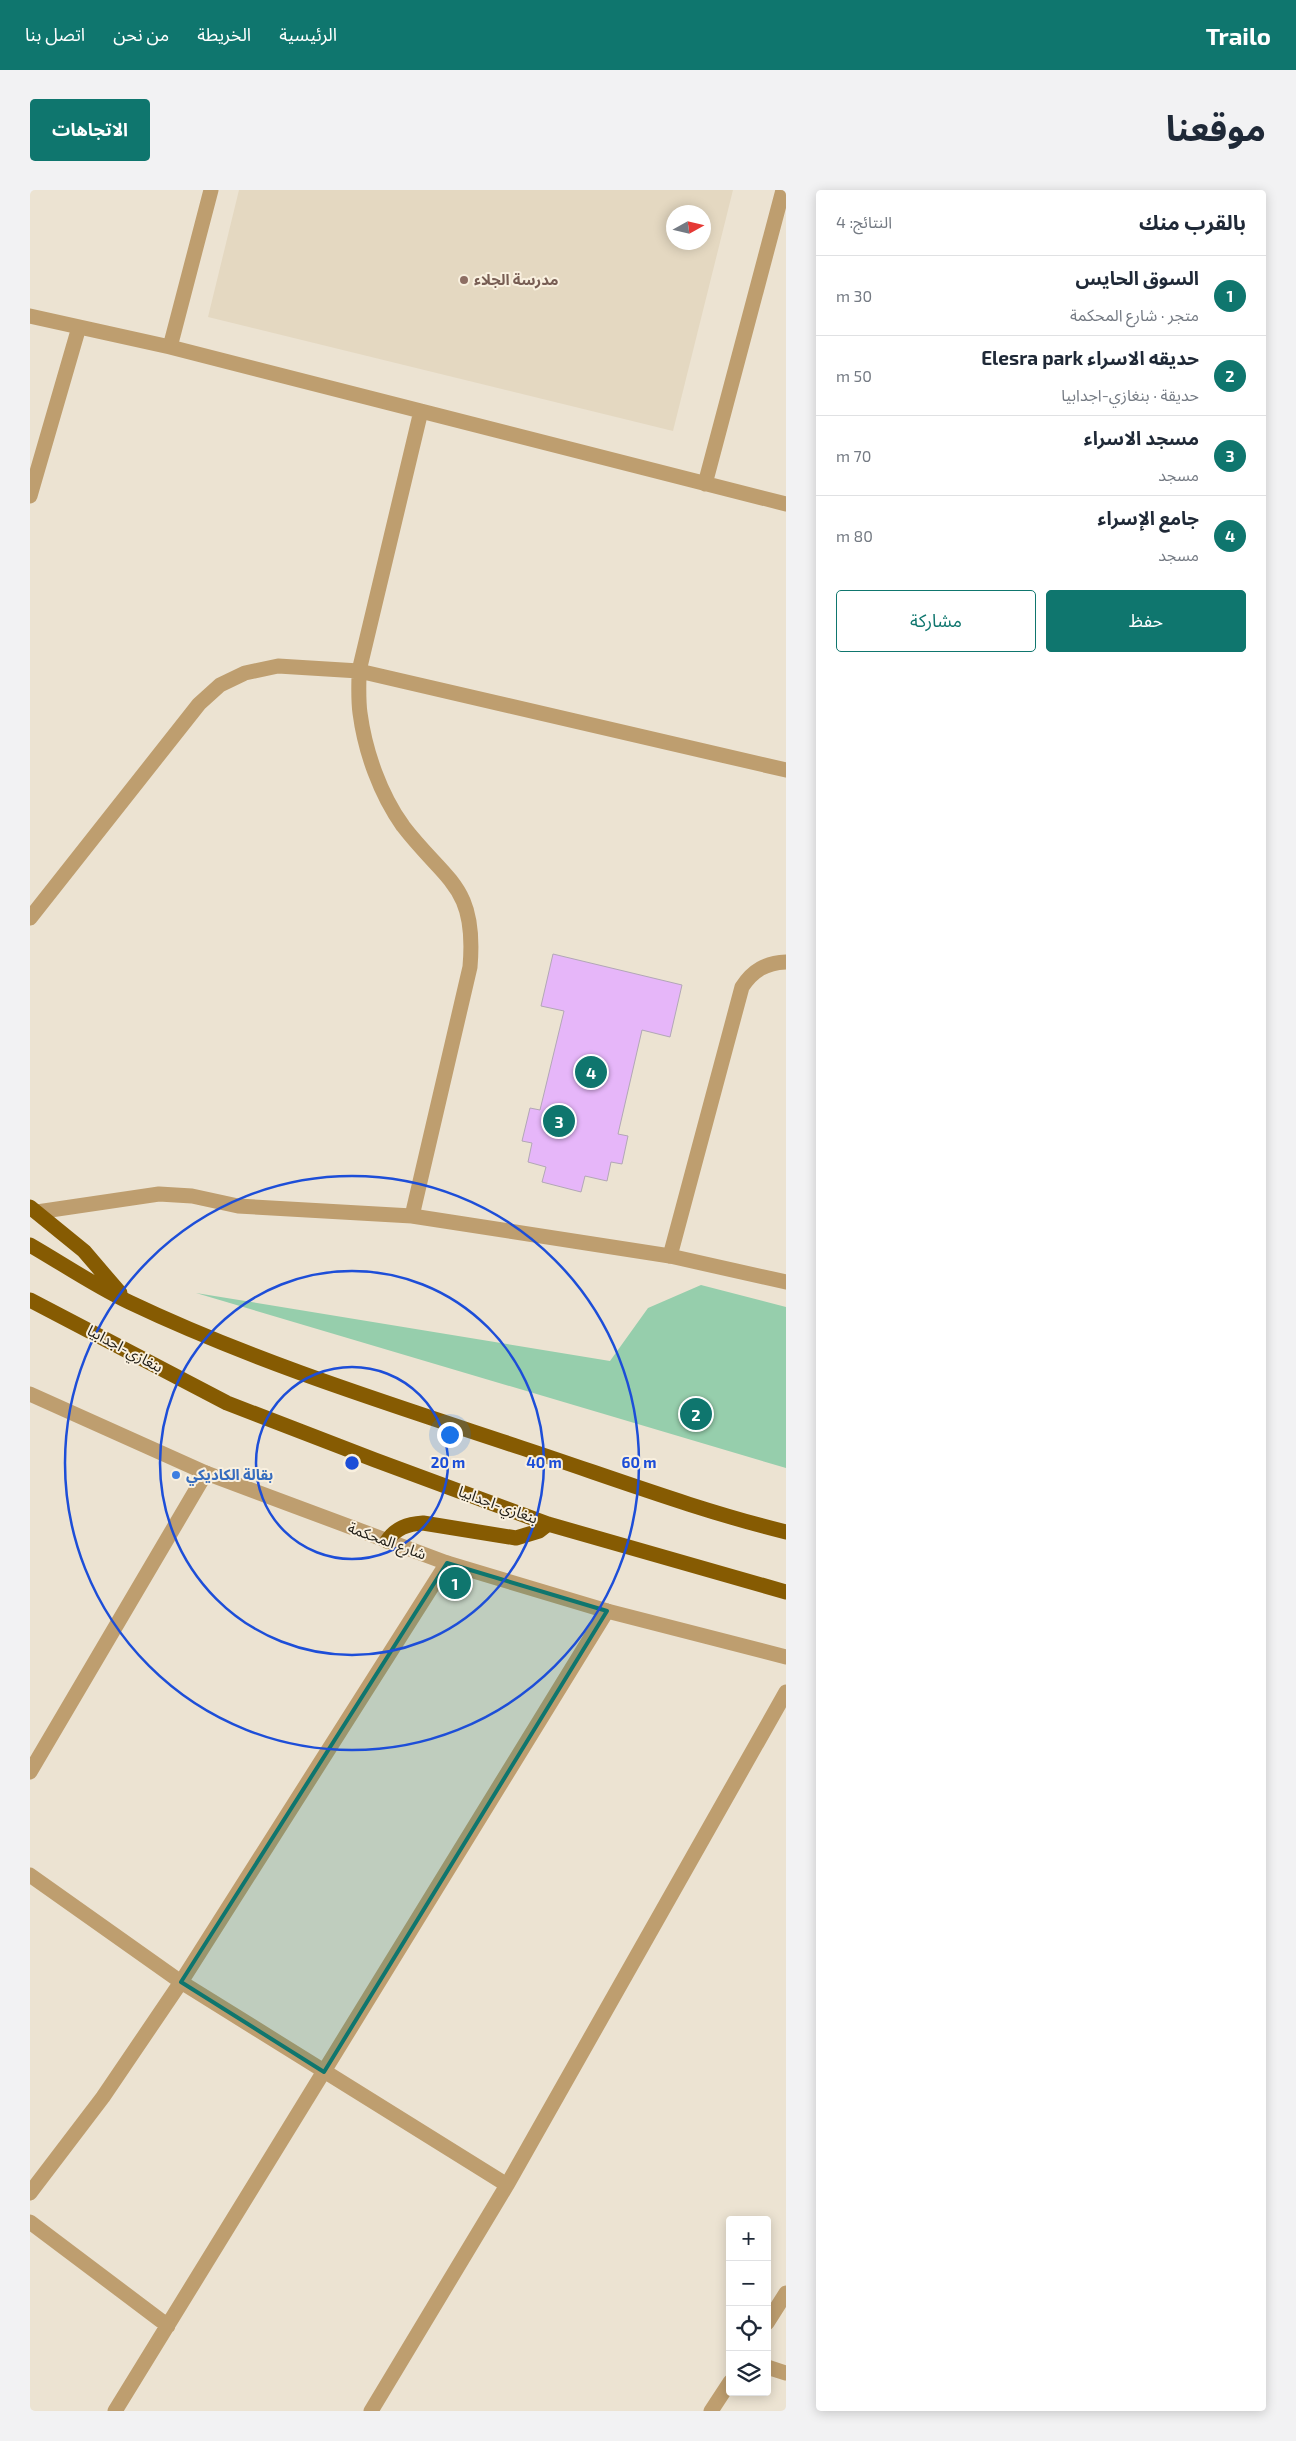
<!DOCTYPE html>
<html lang="ar">
<head>
<meta charset="utf-8">
<style>
	body { margin:0; font-family:"Exo 2","Noto Sans Arabic",sans-serif; background:#f2f2f3; color:#1f2937; direction:rtl }
	.controls { position:absolute; right:15px; bottom:15px; display:grid; overflow:hidden; border-radius:5px; box-shadow:0 2px 12px #0003 }
	.controls button { width:45px; height:45px; display:grid; place-items:center; padding:0; border:0; border-bottom:1px solid #e0e1e3; background:#fff; color:#1f2937; font:25px sans-serif }
	.compass { position:absolute; left:636px; top:15px; width:45px; height:45px; border-radius:50%; background:#fff; box-shadow:0 2px 12px #0003; rotate:82deg }
	.you { position:absolute; left:419px; top:1244px; width:18px; height:18px; margin:-12px; border:4px solid #fff; border-radius:50%; background:#1a73e8; box-shadow:0 0 0 8px #1a73e833 }
	.badge { display:grid; place-items:center; width:32px; height:32px; border-radius:50%; background:#0f766e; color:#fff; font-size:16px; font-weight:700 }
	.pin { position:absolute; translate:-50% -50%; border:2px solid #fff; box-shadow:0 1px 5px #0006 }
	.list { margin:0; padding:0; list-style:none }
	h2 { display:flex; justify-content:space-between; align-items:center; height:65px; margin:0; padding:0 20px; font-size:21px }
	h2 small { font-size:16px; font-weight:400; color:#747a83 }
	.list li { display:grid; grid-template-columns:32px 1fr auto; gap:15px; align-items:center; box-sizing:border-box; height:80px; padding:0 20px; border-top:1px solid #e0e1e3 }
	.list b { display:block; font-size:19px; white-space:nowrap }
	.list p { margin:0; font-size:16px; white-space:nowrap; color:#747a83 }
	.list em { font-size:16px; font-style:normal; color:#747a83 }
	.actions { display:flex; gap:10px; padding:15px 20px }
	.actions a { flex:1; padding:11px 0; border:1px solid #0f766e; border-radius:5px; text-align:center; font-size:18px; color:#0f766e }
	.actions .main { background:#0f766e; color:#fff }
	.icon { flex:none; width:28px; height:28px; fill:none; stroke:currentColor; stroke-width:2; stroke-linecap:round; stroke-linejoin:round }
	.map { position:relative; flex:none; width:756px; height:2221px; overflow:hidden; direction:ltr; border-radius:5px }
	header { display:flex; align-items:center; gap:30px; box-sizing:border-box; height:70px; padding:0 25px; background:#0f766e; color:#fff }
	header strong { font-size:24px }
	nav { display:flex; gap:28px; margin-inline-start:auto; font-size:18px }
	.intro { display:flex; align-items:center; justify-content:space-between; box-sizing:border-box; height:120px; padding:0 30px }
	h1 { margin:0; font-size:35px }
	.button { padding:12px 22px; border-radius:5px; background:#0f766e; color:#fff; font-size:18px; font-weight:700 }
	main { display:flex; gap:30px; padding:0 30px }
	aside { flex:1; background:#fff; border-radius:5px; box-shadow:0 2px 12px #0003 }
	.map>svg:first-child { display:block }
</style>
</head>
<body>
<header>
<strong>Trailo</strong>
<nav><a>الرئيسية</a><a>الخريطة</a><a>من نحن</a><a>اتصل بنا</a></nav>
</header>
<div class="intro"><h1>موقعنا</h1><a class="button">الاتجاهات</a></div>
<main>
<aside>
<h2>بالقرب منك<small>النتائج: 4</small></h2>
<ul class="list">
<li><span class="badge">1</span><div><b>السوق الحايس</b><p>متجر · شارع المحكمة</p></div><em>30 m</em></li>
<li><span class="badge">2</span><div><b>حديقه الاسراء Elesra park</b><p>حديقة · بنغازي-اجدابيا</p></div><em>50 m</em></li>
<li><span class="badge">3</span><div><b>مسجد الاسراء</b><p>مسجد</p></div><em>70 m</em></li>
<li><span class="badge">4</span><div><b>جامع الإسراء</b><p>مسجد</p></div><em>80 m</em></li>
</ul>
<div class="actions"><a class="main">حفظ</a><a>مشاركة</a></div>
</aside>
<div class="map">
<svg width="756" height="2221" viewBox="0 0 756 2221">
	<rect width="100%" height="100%" fill="#ece3d2"/>
	<!-- built -->
	<path fill="#e4d8c1" fill-rule="evenodd" d="M 209,0 L 703,0 L 643,241 L 178,127 ZM 644,22 L 674,22 L 674,52 L 644,52 Z"/>
	<!-- green -->
	<path fill="#96ceac" d="M 671,1095 L 756,1117 L 756,1278 L 166,1103 L 580,1171 L 618,1118 Z"/>
	<!-- building -->
	<path fill="#e6b6f9" stroke="#b2a7b6" d="M 523,764 L 652,795 L 640,847 L 612,840 L 588,944 L 598,946 L 592,974 L 581,972 L 577,991 L 555,986 L 551,1002 L 512,992 L 516,977 L 498,972 L 502,953 L 492,951 L 500,918 L 510,920 L 534,821 L 511,816 Z"/>
	<g fill="none" stroke-linecap="round" stroke-linejoin="round">
		<!-- service -->
		<path stroke="#be9e6f" stroke-width="15" d="M 640,1066 L 712,797 C 723,780 736,773 756,772"/>
		<!-- minor -->
		<path stroke="#be9e6f" stroke-width="15" d="M 0,126 L 140,157 L 756,314
			M 140,157 L 181,0
			M 675,294 L 753,0
			M 0,306 L 49,137
			M 0,728 L 169,514 L 190,495 L 215,483 L 248,476 L 329,481 L 756,580
			M 7,1022 L 129,1004 L 162,1006 L 208,1016 L 382,1026 L 640,1066 L 756,1092
			M 382,1026 L 440,777 C 447,695 416,692 373,636 C 350,604 335,561 330,523 C 328,509 329,494 329,481 L 391,221
			M 0,1582 L 176,1283
			M 0,1685 L 151,1792 L 477,1995
			M 0,2003 L 73,1907 L 151,1792 L 417,1373
			M 0,2032 L 138,2136
			M 737,2133 L 756,2103
			M 737,2177 L 756,2183
			M 85,2221 L 577,1421
			M 341,2221 L 477,1995 L 756,1502
			M 681,2221 L 700,2192"/>
		<!-- tertiary -->
		<path stroke="#be9e6f" stroke-width="15" d="M 0,1204 L 176,1283 L 417,1373 L 577,1421 L 756,1467"/>
		<!-- trunk -->
		<path stroke="#865b02" stroke-width="15" d="M 0,1017 L 54,1061 L 90,1103
			M 0,1055 C 33,1074 65,1096 99,1112 C 225,1172 360,1214 492,1258 C 580,1287 667,1320 756,1342
			M 0,1110 L 197,1213 L 345,1270 L 518,1334 L 756,1402
			M 357,1351 C 366,1338 377,1334 393,1333 L 486,1348 L 509,1341 L 518,1334"/>
	</g>
	<!-- marked area -->
	<path fill="#0f766e" fill-opacity="0.2" stroke="#0f766e" stroke-width="4" stroke-linejoin="round" d="M 417,1373 L 577,1421 L 294,1882 L 151,1792 Z"/>
	<!-- distance rings -->
	<g fill="none" stroke="#1d4ed8" stroke-width="2.5">
		<circle cx="322" cy="1273" r="96"/>
		<circle cx="322" cy="1273" r="192"/>
		<circle cx="322" cy="1273" r="287"/>
	</g>
	<!-- markers -->
	<circle fill="#8d6e63" stroke="#f9f0df" stroke-width="2" cx="434" cy="90" r="5"/>
	<circle fill="#3f7fe0" stroke="#f9f0df" stroke-width="2" cx="146" cy="1285" r="5"/>
	<g text-anchor="middle" stroke-width="4" stroke-linejoin="round" paint-order="stroke">
		<!-- education labels -->
		<g font-size="15" font-weight="bold" fill="#785e54" stroke="#f9f0df" text-anchor="start">
			<text x="444" y="95">مدرسة الجلاء</text>
		</g>
		<!-- street labels -->
		<g font-size="15" fill="#232019" stroke="#f9f0df">
			<text transform="translate(95 1159) rotate(28)" y="5">بنغازي-اجدابيا</text>
			<text transform="translate(468 1315) rotate(20)" y="5">بنغازي-اجدابيا</text>
			<text transform="translate(357 1351) rotate(20)" y="5">شارع المحكمة</text>
		</g>
		<!-- shop labels -->
		<g font-size="15" font-weight="bold" fill="#366cbe" stroke="#f9f0df" text-anchor="start">
			<text x="156" y="1290">بقالة الكاديكي</text>
		</g>
	</g>
	<circle cx="322" cy="1273" r="8" fill="#1d4ed8" stroke="#f9f0df" stroke-width="2.5"/>
	<g font-size="15" text-anchor="middle" font-weight="bold" fill="#1d4ed8" stroke="#f9f0df" stroke-width="4" stroke-linejoin="round" paint-order="stroke">
		<text x="418" y="1278">20 m</text>
		<text x="514" y="1278">40 m</text>
		<text x="609" y="1278">60 m</text>
	</g>
</svg>
<div class="controls">
<button>+</button>
<button>−</button>
<button><svg class="icon" aria-label="locate" viewBox="0 0 24 24"><circle cx="12" cy="12" r="6"/><path d="M12 2v4M12 18v4M2 12h4M18 12h4"/></svg></button>
<button><svg class="icon" aria-label="layers" viewBox="0 0 24 24"><path d="M12 4l9 5-9 5-9-5zM3 14l9 5 9-5"/></svg></button>
</div>
<svg class="compass" viewBox="-18 -18 36 36"><path d="M0-13l5 13h-10z" fill="#e53935"/><path d="M0 13l5-13h-10z" fill="#747a83"/></svg>
<div class="you"></div>
<div class="pin badge" style="left:425px;top:1393px">1</div>
<div class="pin badge" style="left:666px;top:1224px">2</div>
<div class="pin badge" style="left:529px;top:931px">3</div>
<div class="pin badge" style="left:561px;top:882px">4</div>
</div>
</main>
</body>
</html>
